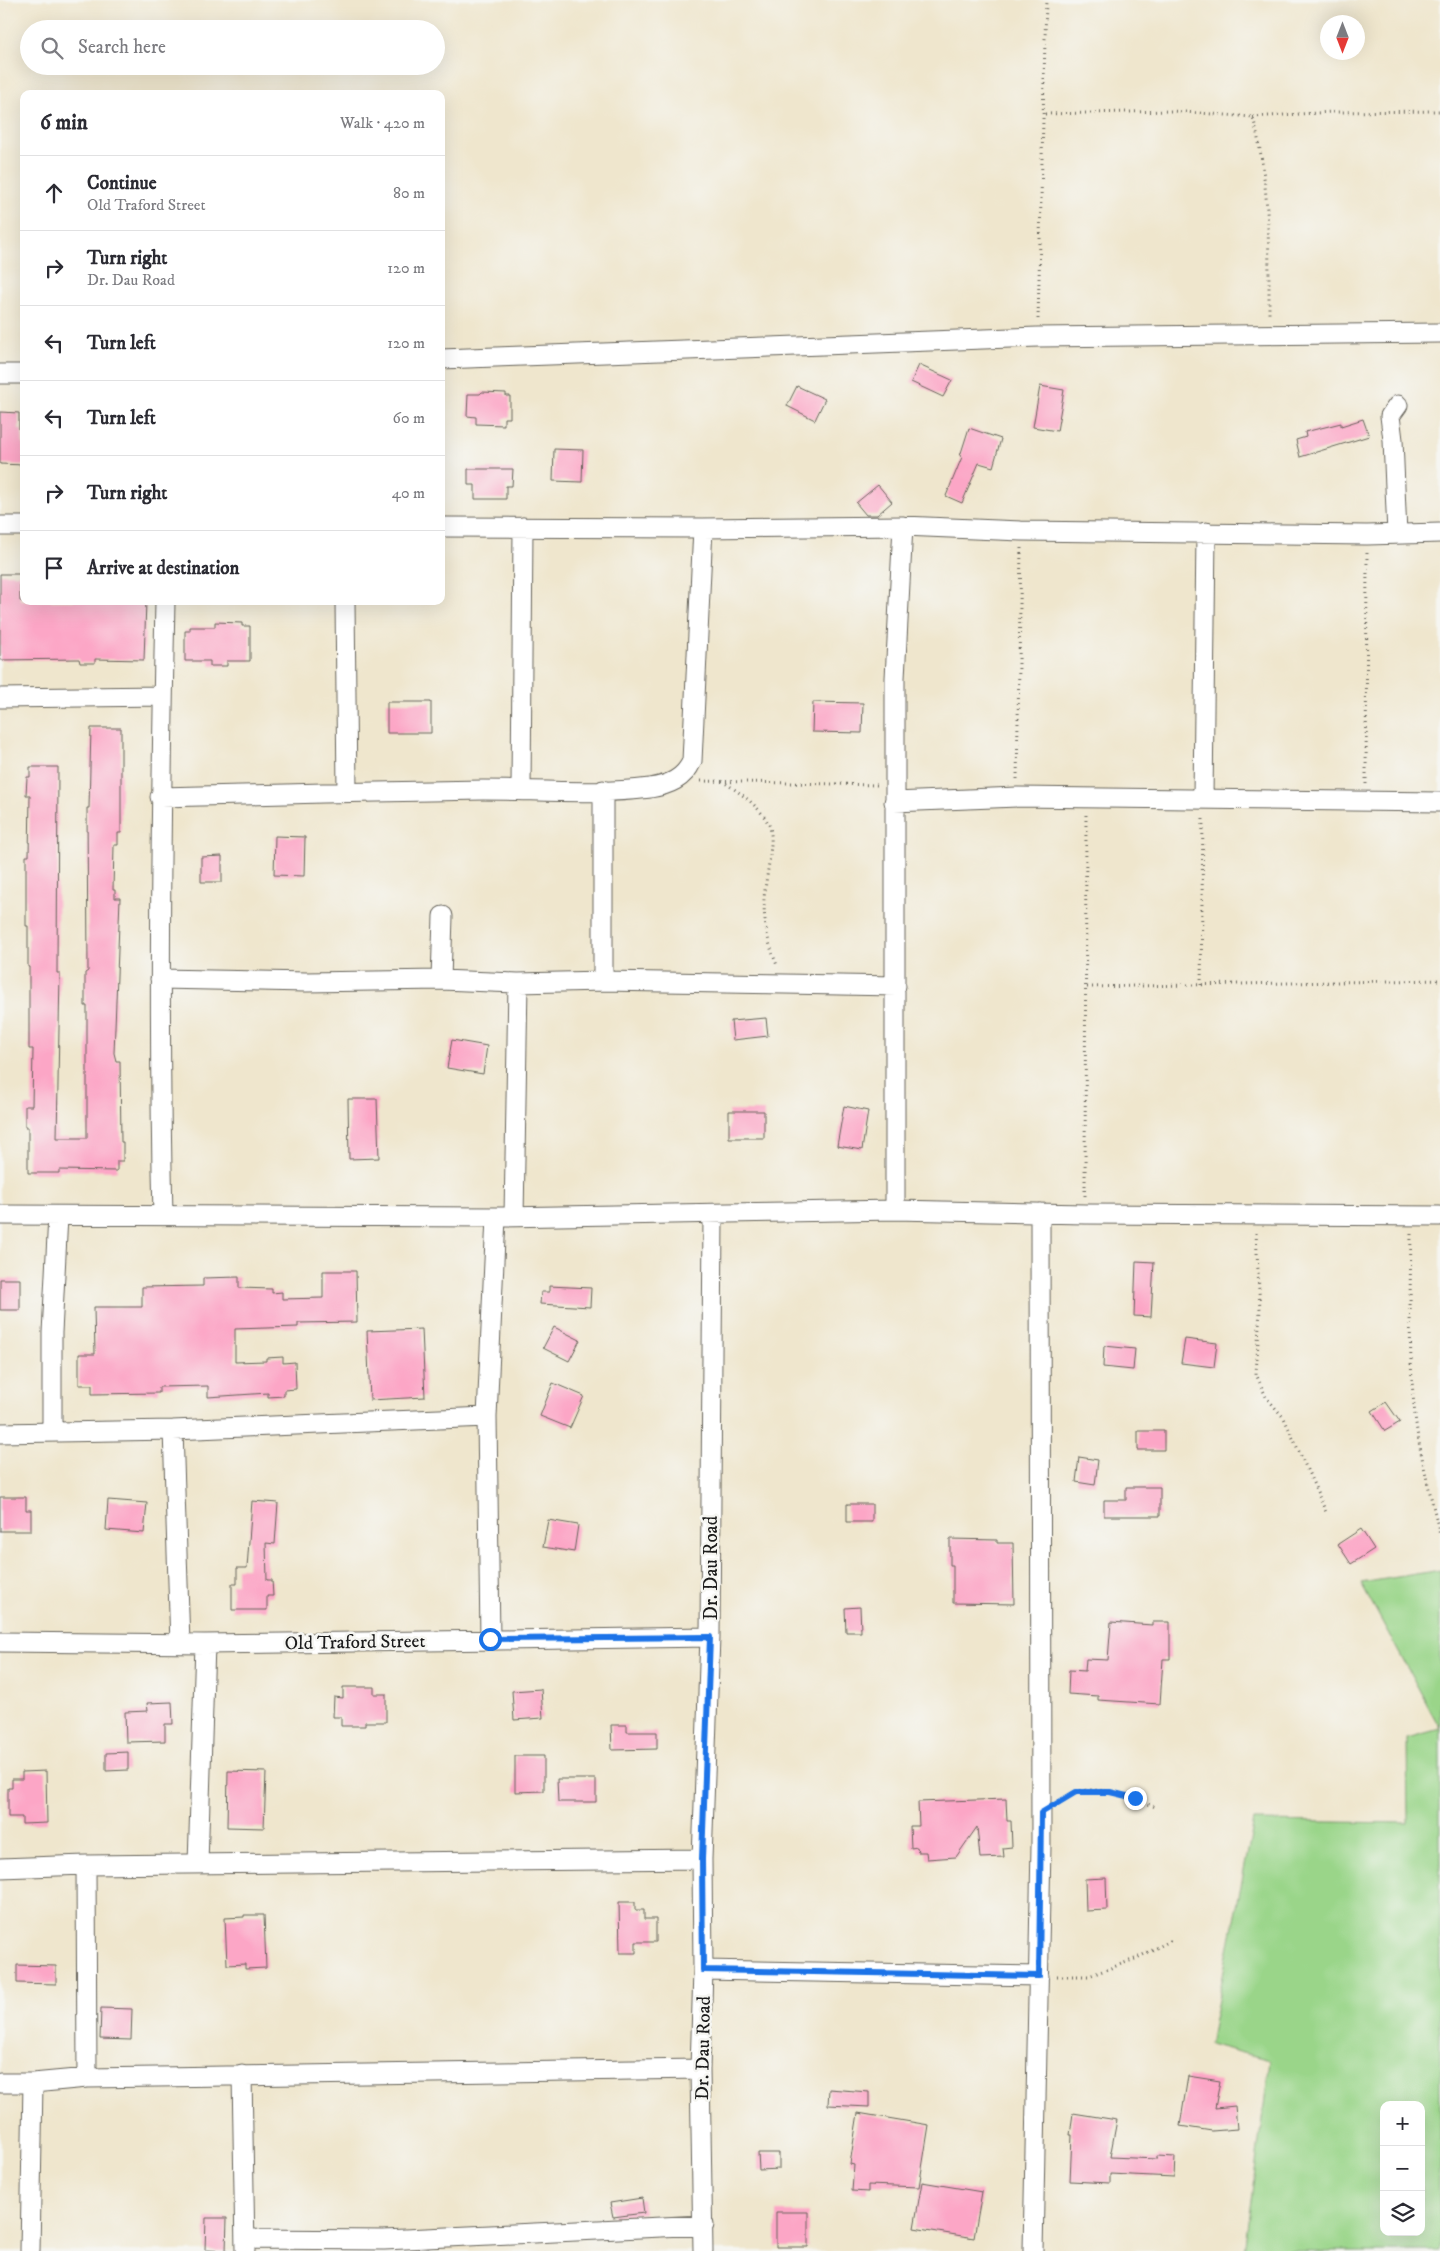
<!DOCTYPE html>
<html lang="en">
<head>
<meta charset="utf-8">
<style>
	body { margin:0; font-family:"IM FELL DW Pica",serif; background:#f7f7f7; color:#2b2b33 }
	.controls { position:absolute; right:15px; bottom:15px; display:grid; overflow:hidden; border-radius:10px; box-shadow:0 5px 20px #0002 }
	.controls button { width:45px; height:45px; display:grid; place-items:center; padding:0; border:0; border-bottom:1px solid #e1e1e2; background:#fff; color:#2b2b33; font:25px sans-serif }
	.compass { position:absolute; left:1320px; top:15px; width:45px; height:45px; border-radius:50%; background:#fff; box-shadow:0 5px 20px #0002; rotate:180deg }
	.stop { position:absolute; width:15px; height:15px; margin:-11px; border:4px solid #1a73e8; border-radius:50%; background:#fff }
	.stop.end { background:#1a73e8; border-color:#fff; box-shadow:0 1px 5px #0008 }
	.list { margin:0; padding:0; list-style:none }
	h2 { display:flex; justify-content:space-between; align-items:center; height:65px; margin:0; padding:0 20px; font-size:21px }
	h2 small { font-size:16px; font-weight:400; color:#7c7c81 }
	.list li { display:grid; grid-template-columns:32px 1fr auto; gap:15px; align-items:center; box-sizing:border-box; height:75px; padding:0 20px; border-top:1px solid #e1e1e2 }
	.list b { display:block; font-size:19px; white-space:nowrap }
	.list p { margin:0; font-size:16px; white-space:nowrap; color:#7c7c81 }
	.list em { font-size:16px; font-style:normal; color:#7c7c81 }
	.icon { flex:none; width:28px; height:28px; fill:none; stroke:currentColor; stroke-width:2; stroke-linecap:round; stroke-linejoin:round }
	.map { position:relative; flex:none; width:1440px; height:2251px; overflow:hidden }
	.search { position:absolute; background:#fff; box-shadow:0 5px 20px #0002; left:20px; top:20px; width:425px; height:55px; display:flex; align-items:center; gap:12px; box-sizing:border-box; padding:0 18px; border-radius:28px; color:#7c7c81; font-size:19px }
	.panel { position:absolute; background:#fff; box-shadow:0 5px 20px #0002; left:20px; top:90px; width:425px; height:515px; border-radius:10px }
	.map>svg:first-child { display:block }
</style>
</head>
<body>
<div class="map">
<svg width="1440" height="2251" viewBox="0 0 1440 2251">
	<rect width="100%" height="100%" fill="#f6f6f2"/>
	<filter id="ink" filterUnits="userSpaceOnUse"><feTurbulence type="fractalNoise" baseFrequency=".02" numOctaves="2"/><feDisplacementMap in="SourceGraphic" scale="10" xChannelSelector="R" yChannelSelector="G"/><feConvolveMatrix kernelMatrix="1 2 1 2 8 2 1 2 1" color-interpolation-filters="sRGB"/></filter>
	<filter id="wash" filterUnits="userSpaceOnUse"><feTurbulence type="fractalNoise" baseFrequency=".0096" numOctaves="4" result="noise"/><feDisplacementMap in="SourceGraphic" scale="20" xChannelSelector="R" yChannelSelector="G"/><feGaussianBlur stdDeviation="1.12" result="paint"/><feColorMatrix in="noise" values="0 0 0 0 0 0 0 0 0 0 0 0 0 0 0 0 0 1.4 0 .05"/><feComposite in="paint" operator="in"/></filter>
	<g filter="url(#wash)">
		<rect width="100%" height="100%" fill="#efe6cd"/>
		<!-- green -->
		<path fill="#9ad589" stroke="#5b7852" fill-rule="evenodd" d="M 1440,1570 L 1440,1728 L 1361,1583 Z
			M 1440,1729 L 1440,2251 L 1244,2251 L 1270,2060 L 1209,2044 L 1254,1821 L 1408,1823 L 1407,1738 ZM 1384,2105 L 1421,2105 L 1421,2232 L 1384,2232 Z"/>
		<g id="blocks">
			<!-- building -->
			<path fill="#fca6c6" d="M 919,365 L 952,380 L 943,397 L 911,382 Z
				M 797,386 L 825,399 L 815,420 L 787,406 Z
				M 1040,386 L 1064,390 L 1057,431 L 1033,427 Z
				M 482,392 L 506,393 L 506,396 L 510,396 L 510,418 L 504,418 L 504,425 L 476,424 L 476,417 L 467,416 L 468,394 L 480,394 Z
				M 0,412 L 19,413 L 19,429 L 22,430 L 24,465 L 0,464 Z
				M 1363,419 L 1369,436 L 1300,457 L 1296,440 L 1306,437 L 1305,432 L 1341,423 L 1341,426 Z
				M 969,428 L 1001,439 L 993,467 L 979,463 L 962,503 L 946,496 L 962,457 L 960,456 Z
				M 554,449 L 583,450 L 582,482 L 553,481 Z
				M 468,469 L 513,469 L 512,486 L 506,486 L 506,499 L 475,499 L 475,485 L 468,485 Z
				M 878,485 L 892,502 L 877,515 L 866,515 L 856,503 Z
				M 0,574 L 20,574 L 20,601 L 146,601 L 144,660 L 95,659 L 95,663 L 80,663 L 79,659 L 0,660 Z
				M 215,622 L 242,623 L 242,626 L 250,626 L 250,661 L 227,661 L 227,666 L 210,666 L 210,661 L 185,661 L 185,631 L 190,631 L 190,627 L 215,627 Z
				M 387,702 L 431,702 L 431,733 L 387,733 Z
				M 813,702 L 863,703 L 862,733 L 812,732 Z
				M 91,728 L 121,728 L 121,833 L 118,833 L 118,845 L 114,845 L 113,890 L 115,890 L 115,898 L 120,898 L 114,1053 L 116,1061 L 120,1061 L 121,1142 L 123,1142 L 123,1161 L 117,1161 L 117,1171 L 59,1170 L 59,1173 L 28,1173 L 28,1127 L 25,1127 L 25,1106 L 32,1106 L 33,1049 L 29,1049 L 29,967 L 28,967 L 28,926 L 26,926 L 26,856 L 29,856 L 30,795 L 26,795 L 27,777 L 30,777 L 30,767 L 58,767 L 57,973 L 60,973 L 57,1138 L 87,1138 L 87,1006 L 85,1006 L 85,973 L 88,971 L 87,808 L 89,808 Z
				M 275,836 L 305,837 L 304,876 L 274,875 Z
				M 222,856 L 222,882 L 201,882 L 201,857 Z
				M 766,1018 L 768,1036 L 733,1040 L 731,1021 Z
				M 452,1040 L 487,1046 L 483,1074 L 447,1068 Z
				M 348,1099 L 377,1099 L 379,1158 L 349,1159 Z
				M 844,1106 L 868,1111 L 862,1150 L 837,1146 Z
				M 729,1111 L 764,1111 L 764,1138 L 729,1138 Z
				M 1136,1261 L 1154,1262 L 1151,1317 L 1134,1316 Z
				M 323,1271 L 356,1271 L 357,1322 L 298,1323 L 298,1327 L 235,1329 L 235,1362 L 266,1361 L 266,1358 L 283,1357 L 283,1363 L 295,1362 L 296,1389 L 284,1390 L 284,1396 L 268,1397 L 268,1393 L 208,1397 L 208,1386 L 159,1387 L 159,1393 L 92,1394 L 92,1385 L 79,1385 L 79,1354 L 95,1354 L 94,1307 L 142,1307 L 142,1287 L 203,1286 L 203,1278 L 239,1277 L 239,1288 L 272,1289 L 272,1293 L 282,1292 L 282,1299 L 323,1298 Z
				M 0,1279 L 20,1279 L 20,1310 L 0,1310 Z
				M 549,1286 L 591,1288 L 590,1307 L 540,1304 L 541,1292 L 549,1292 Z
				M 554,1327 L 580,1340 L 569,1361 L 543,1348 Z
				M 422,1329 L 425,1397 L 370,1400 L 367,1331 Z
				M 1185,1339 L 1217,1343 L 1214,1367 L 1181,1363 Z
				M 1104,1346 L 1135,1349 L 1133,1370 L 1103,1367 Z
				M 553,1383 L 584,1396 L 570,1428 L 540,1416 Z
				M 1386,1402 L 1400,1422 L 1385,1431 L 1372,1411 Z
				M 1138,1431 L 1164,1431 L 1164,1450 L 1138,1450 Z
				M 1079,1457 L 1098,1460 L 1095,1485 L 1076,1482 Z
				M 1126,1487 L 1160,1487 L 1160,1516 L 1104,1516 L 1104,1500 L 1126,1500 Z
				M 0,1497 L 26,1497 L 26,1510 L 31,1510 L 31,1531 L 0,1531 Z
				M 108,1500 L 147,1503 L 144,1533 L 106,1530 Z
				M 252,1501 L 278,1503 L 275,1544 L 266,1543 L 267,1580 L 272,1580 L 273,1596 L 267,1596 L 267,1610 L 232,1610 L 232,1584 L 237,1584 L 237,1568 L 247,1568 Z
				M 847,1504 L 872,1504 L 872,1522 L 847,1522 Z
				M 548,1520 L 578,1525 L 574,1552 L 543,1547 Z
				M 1361,1529 L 1374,1549 L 1351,1564 L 1338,1544 Z
				M 950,1539 L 997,1540 L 997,1543 L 1013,1543 L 1014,1604 L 953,1603 L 953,1565 L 950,1565 Z
				M 860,1607 L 861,1632 L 846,1632 L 845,1608 Z
				M 1111,1622 L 1152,1625 L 1152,1622 L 1170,1622 L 1170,1659 L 1163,1659 L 1160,1704 L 1098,1700 L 1098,1696 L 1068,1694 L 1069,1670 L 1085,1671 L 1086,1659 L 1108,1660 Z
				M 343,1687 L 374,1687 L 374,1694 L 386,1694 L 386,1722 L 365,1722 L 365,1726 L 341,1726 L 341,1717 L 333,1717 L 334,1697 L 343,1698 Z
				M 541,1689 L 543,1718 L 514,1720 L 512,1691 Z
				M 172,1702 L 173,1724 L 165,1724 L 165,1741 L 126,1742 L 125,1712 L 148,1711 L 147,1703 Z
				M 611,1725 L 627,1725 L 627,1732 L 657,1732 L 657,1749 L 612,1750 Z
				M 128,1752 L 128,1770 L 106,1771 L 106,1753 Z
				M 515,1756 L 544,1756 L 544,1791 L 515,1792 Z
				M 46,1771 L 47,1823 L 22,1824 L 22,1817 L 8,1817 L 8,1788 L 12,1788 L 12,1779 L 22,1779 L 22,1772 Z
				M 228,1771 L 266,1772 L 264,1828 L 227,1827 Z
				M 557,1779 L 596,1779 L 596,1802 L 558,1802 Z
				M 1006,1799 L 1007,1821 L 1011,1821 L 1012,1847 L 1003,1848 L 1004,1857 L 980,1858 L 977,1827 L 956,1857 L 927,1859 L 926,1852 L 918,1852 L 917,1847 L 911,1848 L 910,1826 L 919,1826 L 918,1802 Z
				M 1106,1878 L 1107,1910 L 1086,1911 L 1085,1879 Z
				M 619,1902 L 635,1902 L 635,1910 L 644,1910 L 644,1919 L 656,1919 L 656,1942 L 636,1942 L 636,1953 L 620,1953 Z
				M 244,1915 L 264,1915 L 266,1968 L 245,1969 L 245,1964 L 227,1965 L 225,1918 L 244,1917 Z
				M 17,1965 L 56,1966 L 56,1984 L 17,1983 Z
				M 101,2008 L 132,2009 L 131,2040 L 100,2039 Z
				M 1188,2076 L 1220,2081 L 1215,2108 L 1235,2106 L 1237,2129 L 1212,2131 L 1180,2126 Z
				M 829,2089 L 869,2092 L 869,2107 L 828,2105 Z
				M 858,2113 L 929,2125 L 919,2187 L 868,2185 L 868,2192 L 852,2191 L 854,2165 L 850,2164 Z
				M 1073,2113 L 1117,2120 L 1110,2157 L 1157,2159 L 1157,2156 L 1175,2157 L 1174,2177 L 1110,2174 L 1110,2183 L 1070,2181 L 1072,2135 L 1070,2135 Z
				M 758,2153 L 779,2153 L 779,2169 L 759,2170 Z
				M 922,2182 L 982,2192 L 974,2238 L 914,2228 Z
				M 642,2198 L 644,2213 L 613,2217 L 610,2203 Z
				M 776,2212 L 808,2212 L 808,2247 L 776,2247 Z
				M 206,2218 L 227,2218 L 226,2251 L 205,2250 Z"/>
		</g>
	</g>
	<g filter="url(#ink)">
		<use href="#blocks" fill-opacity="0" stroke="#66635a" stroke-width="1"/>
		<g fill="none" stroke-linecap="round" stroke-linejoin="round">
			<defs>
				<path id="street" d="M 441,359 L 1038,337 L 1440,333
					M 0,374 L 24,374
					M 0,526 L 24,526
					M 441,527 L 703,528 L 903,526 L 1021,531 L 1367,535 L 1440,533
					M 1397,534 L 1393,440 L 1390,416 L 1398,405
					M 345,601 L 347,792
					M 0,698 L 163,696
					M 521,790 L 523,527
					M 160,797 C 268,794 375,792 483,790 C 538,790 595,795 650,788 C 669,785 684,779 692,761 L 703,528
					M 1203,799 L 1206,532
					M 894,802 L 1017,797 L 1440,802
					M 160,979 L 306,982 L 441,980 L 518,983 L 603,981 L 603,790
					M 441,980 L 443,916
					M 603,981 L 896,986
					M 895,1210 L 895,678 L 903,526
					M 0,1215 L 496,1217 L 895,1210 L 1085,1214 L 1440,1216
					M 163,1216 C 158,1011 161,806 165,601
					M 514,1217 L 518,983
					M 173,1430 L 180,1644
					M 52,1432 L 52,1333 L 58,1216
					M 0,1433 L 173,1430 L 487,1417
					M 490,1639 L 487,1417 L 496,1217
					M 0,1642 L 205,1644 L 710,1637
					M 198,1864 L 205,1644
					M 86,1865 L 87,2078
					M 0,1868 L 86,1865 L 702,1859
					M 703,1970 L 1039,1976
					M 242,2075 L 245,2251
					M 0,2083 L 33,2083 L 87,2078 L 700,2069
					M 245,2239 L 384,2240 L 704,2225
					M 30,2251 L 33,2083
					M 703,2251 L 700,2069 L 703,1970 L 702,1859 L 710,1637 L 713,1215
					M 1033,2251 L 1041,1846 L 1040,1213"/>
			</defs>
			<!-- street casing -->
			<use href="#street" stroke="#66635a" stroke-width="21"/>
			<!-- path -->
			<path stroke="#66635a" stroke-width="3" stroke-dasharray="1 4" stroke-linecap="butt" d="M 1045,114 L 1171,111 L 1253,117 C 1270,183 1269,250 1269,317
				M 1253,117 L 1332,112 L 1440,111
				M 1038,319 L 1046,0
				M 1017,779 L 1021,548
				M 701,781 L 877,785
				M 722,781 C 739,792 760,806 769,825 C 776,839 764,884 764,901 C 764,924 768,944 777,965
				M 1366,784 L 1367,553
				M 1201,985 L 1203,818
				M 1087,987 L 1440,980
				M 1085,1196 L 1086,815
				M 1256,1233 L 1260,1309 L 1256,1374 L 1266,1397 L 1284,1418 L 1326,1512
				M 1411,1234 C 1410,1299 1408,1366 1417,1431 C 1423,1466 1432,1501 1440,1535
				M 1059,1803 C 1064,1800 1070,1794 1076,1792 C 1098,1785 1134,1798 1155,1807
				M 1057,1976 L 1089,1976 L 1135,1959 L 1174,1939"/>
			<!-- street -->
			<use href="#street" stroke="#fff" stroke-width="19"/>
		</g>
	</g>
	<g fill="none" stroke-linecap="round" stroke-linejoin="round" filter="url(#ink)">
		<!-- route -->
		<path stroke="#1a73e8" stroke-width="6" d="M 490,1639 L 710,1637 L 702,1859 L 703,1970 L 1039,1976 L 1041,1813 L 1076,1792 L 1110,1792 L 1135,1798"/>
	</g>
	<g text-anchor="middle" stroke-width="5" stroke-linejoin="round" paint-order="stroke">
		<!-- street labels -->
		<g font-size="19" fill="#1c1c1c" stroke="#f6f6f2">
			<text transform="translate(710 1568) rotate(-90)" y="7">Dr. Dau Road</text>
			<text transform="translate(355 1641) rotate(-1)" y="7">Old Traford Street</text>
			<text transform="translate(702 2048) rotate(-89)" y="7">Dr. Dau Road</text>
		</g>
	</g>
</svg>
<div class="controls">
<button>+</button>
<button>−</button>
<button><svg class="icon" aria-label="layers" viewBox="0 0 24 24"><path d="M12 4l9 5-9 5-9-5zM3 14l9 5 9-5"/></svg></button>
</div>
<svg class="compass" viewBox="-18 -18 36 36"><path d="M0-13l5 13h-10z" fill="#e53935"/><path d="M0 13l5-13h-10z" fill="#7c7c81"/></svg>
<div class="stop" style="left:490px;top:1639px"></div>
<div class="stop end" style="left:1135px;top:1798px"></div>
<div class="search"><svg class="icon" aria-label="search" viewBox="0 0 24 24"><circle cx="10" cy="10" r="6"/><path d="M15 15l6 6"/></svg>Search here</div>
<section class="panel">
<h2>6 min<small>Walk · 420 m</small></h2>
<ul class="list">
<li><svg class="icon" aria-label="ahead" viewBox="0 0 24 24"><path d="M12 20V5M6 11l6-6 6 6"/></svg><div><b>Continue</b><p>Old Traford Street</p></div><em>80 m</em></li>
<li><svg class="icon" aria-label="right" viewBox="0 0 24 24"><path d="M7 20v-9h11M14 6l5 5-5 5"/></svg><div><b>Turn right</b><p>Dr. Dau Road</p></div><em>120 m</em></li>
<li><svg class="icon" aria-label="left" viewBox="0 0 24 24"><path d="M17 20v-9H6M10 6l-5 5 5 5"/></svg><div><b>Turn left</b></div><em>120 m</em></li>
<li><svg class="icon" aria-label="left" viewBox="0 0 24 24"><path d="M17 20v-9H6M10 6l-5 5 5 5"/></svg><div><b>Turn left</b></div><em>60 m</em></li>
<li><svg class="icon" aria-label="right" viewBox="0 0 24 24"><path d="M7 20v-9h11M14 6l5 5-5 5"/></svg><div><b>Turn right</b></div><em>40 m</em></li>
<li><svg class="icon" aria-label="arrive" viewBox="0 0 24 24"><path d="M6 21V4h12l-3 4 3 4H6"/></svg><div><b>Arrive at destination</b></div></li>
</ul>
</section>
</div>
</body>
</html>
